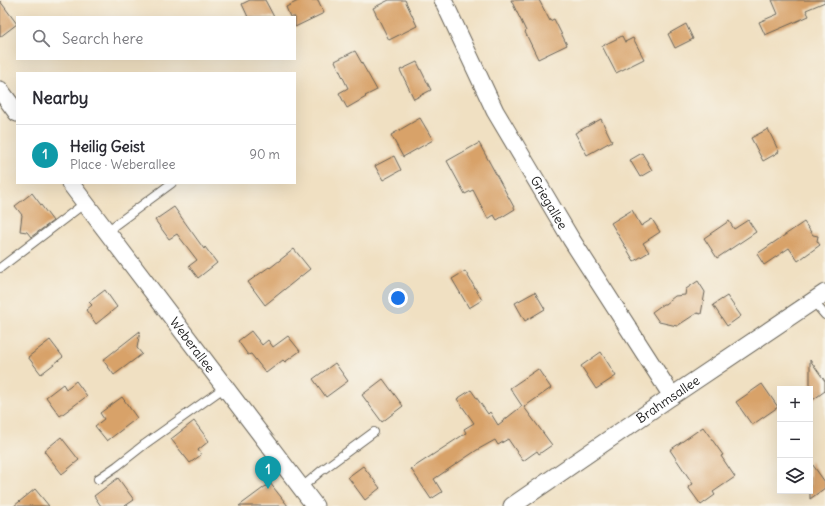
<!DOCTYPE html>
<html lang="en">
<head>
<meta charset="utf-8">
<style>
	body { margin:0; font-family:Delius,sans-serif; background:#f2f2f3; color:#2b2b33 }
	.controls { position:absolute; right:12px; bottom:12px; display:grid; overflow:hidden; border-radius:0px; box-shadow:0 4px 16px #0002 }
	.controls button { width:36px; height:36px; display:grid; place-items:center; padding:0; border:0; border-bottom:1px solid #e1e1e2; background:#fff; color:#2b2b33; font:20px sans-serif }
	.you { position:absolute; left:398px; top:298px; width:14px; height:14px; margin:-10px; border:3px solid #fff; border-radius:50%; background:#1a73e8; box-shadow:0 0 0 6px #1a73e833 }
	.badge { display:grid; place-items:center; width:26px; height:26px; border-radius:50%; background:#c8321e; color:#fff; font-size:13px; font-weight:700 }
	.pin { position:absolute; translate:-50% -33px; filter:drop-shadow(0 1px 2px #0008) }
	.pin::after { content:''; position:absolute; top:21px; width:14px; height:12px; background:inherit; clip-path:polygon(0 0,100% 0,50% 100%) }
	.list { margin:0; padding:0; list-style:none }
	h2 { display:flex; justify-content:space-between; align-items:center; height:52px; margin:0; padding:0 16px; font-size:17px }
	h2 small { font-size:13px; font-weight:400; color:#7c7c81 }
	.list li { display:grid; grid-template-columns:26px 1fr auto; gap:12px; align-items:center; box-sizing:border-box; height:60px; padding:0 16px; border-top:1px solid #e1e1e2 }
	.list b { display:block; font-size:15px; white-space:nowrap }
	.list p { margin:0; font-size:13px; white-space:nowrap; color:#7c7c81 }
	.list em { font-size:13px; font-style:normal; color:#7c7c81 }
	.icon { flex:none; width:22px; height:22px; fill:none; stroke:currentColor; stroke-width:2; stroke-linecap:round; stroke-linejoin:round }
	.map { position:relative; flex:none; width:825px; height:506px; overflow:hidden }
	.search { position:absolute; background:#fff; box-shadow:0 4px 16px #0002; left:16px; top:16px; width:280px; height:44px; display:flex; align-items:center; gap:10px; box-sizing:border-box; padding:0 14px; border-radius:0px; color:#7c7c81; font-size:15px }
	.panel { position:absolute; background:#fff; box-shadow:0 4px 16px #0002; left:16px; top:72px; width:280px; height:112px; border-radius:0px }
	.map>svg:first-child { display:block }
</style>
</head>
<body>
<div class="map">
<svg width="825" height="506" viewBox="0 0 825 506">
	<rect width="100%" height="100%" fill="#f7f3e8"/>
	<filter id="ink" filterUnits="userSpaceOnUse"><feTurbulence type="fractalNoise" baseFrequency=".025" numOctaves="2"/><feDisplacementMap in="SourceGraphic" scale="8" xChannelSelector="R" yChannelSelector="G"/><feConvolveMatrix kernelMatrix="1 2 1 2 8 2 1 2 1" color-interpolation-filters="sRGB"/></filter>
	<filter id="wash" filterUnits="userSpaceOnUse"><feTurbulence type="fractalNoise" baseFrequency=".012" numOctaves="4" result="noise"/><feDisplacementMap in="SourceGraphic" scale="16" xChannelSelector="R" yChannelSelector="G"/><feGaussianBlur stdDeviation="0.9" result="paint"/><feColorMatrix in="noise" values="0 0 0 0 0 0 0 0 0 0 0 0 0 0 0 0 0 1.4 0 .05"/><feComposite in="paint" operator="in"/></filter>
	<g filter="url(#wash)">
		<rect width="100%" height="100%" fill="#f0e0c2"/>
		<g id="blocks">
			<!-- building -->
			<path fill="#d8a269" d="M 250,0 L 265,0 L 274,17 L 248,17 L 242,4 Z
				M 300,0 L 318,0 L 324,13 L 295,27 L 295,17 L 290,17 L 286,7 Z
				M 389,0 L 405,0 L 417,26 L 389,40 L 373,8 Z
				M 511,0 L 539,0 L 550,21 L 554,19 L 567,45 L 538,59 L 525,32 L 526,31 Z
				M 772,0 L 825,0 L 825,2 L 806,10 L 809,16 L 765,35 L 759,22 L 778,14 Z
				M 0,1 L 17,24 L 0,37 Z
				M 686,24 L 693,39 L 675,48 L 668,34 Z
				M 622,36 L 625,42 L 633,38 L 644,59 L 616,73 L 602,46 Z
				M 355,51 L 377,90 L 365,96 L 366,97 L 347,108 L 339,93 L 348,88 L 335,61 Z
				M 417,62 L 431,90 L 414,99 L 400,70 Z
				M 420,118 L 433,140 L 403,157 L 391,135 Z
				M 601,119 L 612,141 L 587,155 L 575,133 Z
				M 768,129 L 779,152 L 763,161 L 751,138 Z
				M 479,143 L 515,209 L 497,220 L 494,215 L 488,219 L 473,190 L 465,194 L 447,161 Z
				M 642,153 L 652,170 L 640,177 L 630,160 Z
				M 394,156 L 401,170 L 383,180 L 375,166 Z
				M 32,193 L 53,221 L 31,237 L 27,232 L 20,231 L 22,215 L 15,206 Z
				M 174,207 L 204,249 L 205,247 L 217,263 L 198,278 L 189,266 L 197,260 L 177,234 L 169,239 L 155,220 Z
				M 632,210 L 641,226 L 652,219 L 660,232 L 643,243 L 649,252 L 634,261 L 611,223 Z
				M 748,220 L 756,232 L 717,258 L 704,238 L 729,221 L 734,229 Z
				M 804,222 L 813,235 L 818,236 L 817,241 L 820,245 L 798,261 L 789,248 L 764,265 L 757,254 Z
				M 294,249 L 310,269 L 265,305 L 248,282 L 269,267 L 270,268 Z
				M 465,271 L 482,300 L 469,308 L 452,279 Z
				M 698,281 L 705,292 L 701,314 L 697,313 L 677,326 L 659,322 L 652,312 L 663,304 L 665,304 L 675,296 L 685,295 L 686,289 Z
				M 105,290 L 117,307 L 96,324 L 86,310 L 92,305 L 89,302 Z
				M 535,292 L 545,309 L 525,321 L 515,303 Z
				M 727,296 L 741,316 L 727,326 L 713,305 Z
				M 140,331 L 137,348 L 142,354 L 114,375 L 103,360 Z
				M 251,331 L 262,345 L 268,340 L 273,347 L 288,336 L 300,351 L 285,362 L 283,360 L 266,373 L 251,354 L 248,355 L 238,341 Z
				M 50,340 L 63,357 L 41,374 L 28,357 Z
				M 601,352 L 616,376 L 596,389 L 581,366 Z
				M 810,360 L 825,381 L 825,391 L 810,402 Z
				M 335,363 L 348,381 L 326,397 L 313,379 Z
				M 538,369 L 551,388 L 524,407 L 552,445 L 539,454 L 537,451 L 523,461 L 508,439 L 498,445 L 495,440 L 477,450 L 434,479 L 442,492 L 431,499 L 411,469 L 466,433 L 464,429 L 474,423 L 457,399 L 471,390 L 488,414 L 490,412 L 498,425 L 522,406 L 510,388 Z
				M 383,379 L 403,406 L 382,422 L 362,395 Z
				M 76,381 L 87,396 L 60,416 L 46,397 L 63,384 L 66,389 Z
				M 762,384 L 778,407 L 752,425 L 736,402 Z
				M 122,397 L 137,418 L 107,441 L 95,426 L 104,419 L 100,413 Z
				M 194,421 L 209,441 L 198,450 L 201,455 L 190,463 L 171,439 Z
				M 703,427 L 723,455 L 721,456 L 735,477 L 713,492 L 715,495 L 701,505 L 688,487 L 693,484 L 670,450 Z
				M 61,437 L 79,460 L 62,474 L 44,451 Z
				M 810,461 L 825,482 L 825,488 L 810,499 Z
				M 363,466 L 380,488 L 365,500 L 348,477 Z
				M 118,478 L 134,500 L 125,506 L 101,506 L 94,496 Z
				M 270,483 L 288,506 L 239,506 Z
				M 35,489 L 49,506 L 14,506 Z"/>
		</g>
	</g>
	<g filter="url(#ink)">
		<use href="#blocks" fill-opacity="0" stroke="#666156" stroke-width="1"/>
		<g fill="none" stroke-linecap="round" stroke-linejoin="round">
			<defs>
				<path id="lane" d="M 107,231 L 172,183
					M 0,268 L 85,203
					M 813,301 L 825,315
					M 98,479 L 117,466 L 145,444 L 225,387
					M 301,488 L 321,471 L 374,432"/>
				<g id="street">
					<path id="s1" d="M 443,0 L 495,111 L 571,239 L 672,396"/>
					<path d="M 0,90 L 17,113"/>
					<path id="s2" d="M 70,183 L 315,506"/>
					<path id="s3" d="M 512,506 L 672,396 L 825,293"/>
				</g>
			</defs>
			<!-- lane casing -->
			<use href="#lane" stroke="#666156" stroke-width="10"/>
			<!-- street casing -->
			<use href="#street" stroke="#666156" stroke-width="19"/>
			<!-- lane -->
			<use href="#lane" stroke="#fff" stroke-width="8"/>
			<!-- street -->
			<use href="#street" stroke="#fff" stroke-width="17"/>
		</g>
	</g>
	<g text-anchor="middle" stroke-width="3" stroke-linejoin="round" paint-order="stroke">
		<!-- street labels -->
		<g font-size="13" fill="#1c1c1c" stroke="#f7f3e8">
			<text dy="5" stroke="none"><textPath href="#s1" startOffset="229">Griegallee</textPath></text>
			<text dy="5" stroke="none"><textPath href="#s2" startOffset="203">Weberallee</textPath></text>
			<text dy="5" stroke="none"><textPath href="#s3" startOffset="189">Brahmsallee</textPath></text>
		</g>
	</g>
</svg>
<div class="controls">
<button>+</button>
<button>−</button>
<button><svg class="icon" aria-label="layers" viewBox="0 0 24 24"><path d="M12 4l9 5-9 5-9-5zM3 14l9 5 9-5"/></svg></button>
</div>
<div class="you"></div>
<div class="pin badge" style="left:268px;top:489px;background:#0f9aa8">1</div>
<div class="search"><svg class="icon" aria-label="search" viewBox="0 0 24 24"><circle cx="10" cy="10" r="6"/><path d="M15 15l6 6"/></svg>Search here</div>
<section class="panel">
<h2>Nearby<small></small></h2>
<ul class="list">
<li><span class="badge" style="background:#0f9aa8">1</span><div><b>Heilig Geist</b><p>Place · Weberallee</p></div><em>90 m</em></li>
</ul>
</section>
</div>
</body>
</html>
